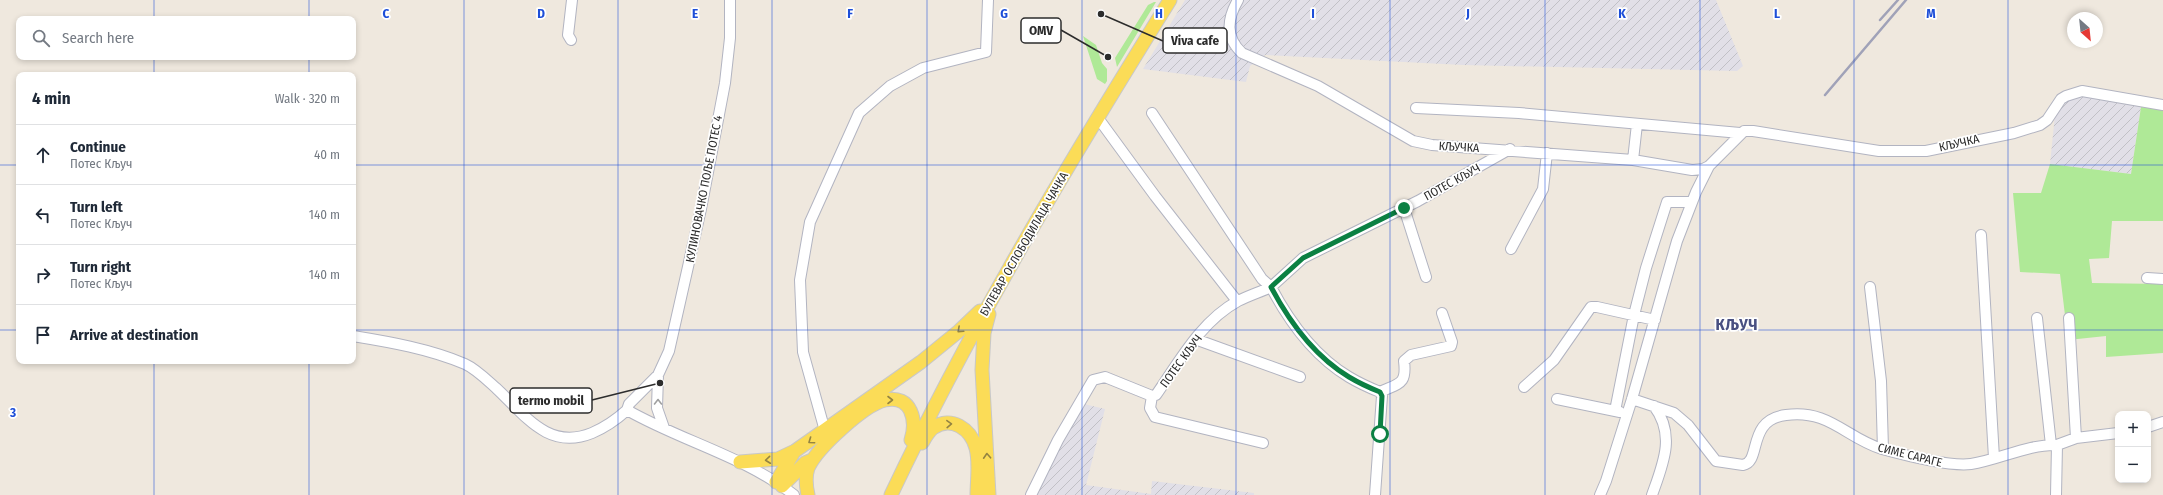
<!DOCTYPE html>
<html lang="en">
<head>
<meta charset="utf-8">
<style>
	body { margin:0; font-family:"Fira Sans Condensed",sans-serif; background:#f6f6f7; color:#1f2937 }
	.controls { position:absolute; right:12px; bottom:12px; display:grid; overflow:hidden; border-radius:8px; box-shadow:0 2px 6px #0003 }
	.controls button { width:36px; height:36px; display:grid; place-items:center; padding:0; border:0; border-bottom:1px solid #e0e1e3; background:#fff; color:#1f2937; font:20px sans-serif }
	.compass { position:absolute; left:2067px; top:12px; width:36px; height:36px; border-radius:50%; background:#fff; box-shadow:0 2px 6px #0003; rotate:153deg }
	.stop { position:absolute; width:12px; height:12px; margin:-9px; border:3px solid #0b8043; border-radius:50%; background:#fff }
	.stop.end { background:#0b8043; border-color:#fff; box-shadow:0 1px 4px #0008 }
	.list { margin:0; padding:0; list-style:none }
	h2 { display:flex; justify-content:space-between; align-items:center; height:52px; margin:0; padding:0 16px; font-size:17px }
	h2 small { font-size:13px; font-weight:400; color:#747a83 }
	.list li { display:grid; grid-template-columns:26px 1fr auto; gap:12px; align-items:center; box-sizing:border-box; height:60px; padding:0 16px; border-top:1px solid #e0e1e3 }
	.list b { display:block; font-size:15px; white-space:nowrap }
	.list p { margin:0; font-size:13px; white-space:nowrap; color:#747a83 }
	.list em { font-size:13px; font-style:normal; color:#747a83 }
	.icon { flex:none; width:22px; height:22px; fill:none; stroke:currentColor; stroke-width:2; stroke-linecap:round; stroke-linejoin:round }
	.map { position:relative; flex:none; width:2163px; height:495px; overflow:hidden }
	.search { position:absolute; background:#fff; box-shadow:0 2px 6px #0003; left:16px; top:16px; width:340px; height:44px; display:flex; align-items:center; gap:10px; box-sizing:border-box; padding:0 14px; border-radius:8px; color:#747a83; font-size:15px }
	.panel { position:absolute; background:#fff; box-shadow:0 2px 6px #0003; left:16px; top:72px; width:340px; height:292px; border-radius:8px }
	.map>svg:first-child { display:block }
</style>
</head>
<body>
<div class="map">
<svg width="2163" height="495" viewBox="0 0 2163 495">
	<defs>
		<pattern id="industrial-furrows" width="10" height="10" patternUnits="userSpaceOnUse"><rect width="10" height="10" fill="#e1dfe7"/><path d="M-1 1l2-2M0 10L10 0M9 11l2-2" fill="none" stroke="#c1c0c6"/></pattern>
	</defs>
	<rect width="100%" height="100%" fill="#efe8de"/>
	<!-- industrial -->
	<path fill="url(#industrial-furrows)" d="M 1185,0 L 1716,0 L 1743,66 L 1737,71 L 1463,65 L 1265,55 L 1250,66 L 1246,82 L 1143,69 Z
		M 2080,96 L 2141,107 L 2131,174 L 2050,164 L 2055,115 L 2068,100 Z
		M 1080,403 L 1105,409 L 1086,485 L 1151,494 L 1152,481 L 1254,493 L 1254,495 L 1031,495 Z"/>
	<!-- green -->
	<path fill="#afe997" d="M 1154,2 L 1156,2 L 1117,67 L 1115,58 L 1148,5 Z
		M 1083,36 L 1096,45 L 1102,63 L 1107,69 L 1107,81 L 1105,84 L 1097,79 Z
		M 2141,107 L 2163,110 L 2163,221 L 2112,221 L 2109,258 L 2089,259 L 2092,283 L 2163,284 L 2163,353 L 2106,357 L 2106,336 L 2068,340 L 2060,274 L 2020,272 L 2013,193 L 2041,193 L 2050,164 L 2131,174 Z"/>
	<g fill="none" stroke-linecap="round" stroke-linejoin="round">
		<defs>
			<path id="minor" d="M 1238,0 C 1227,19 1225,37 1242,53 L 1318,86 L 1413,141 L 1432,145 L 1633,160 L 1692,170 L 1703,169 L 1709,166 L 1744,131 L 1753,131 L 1879,151 L 1926,151 L 2014,133 L 2040,125 L 2047,120 L 2061,99 L 2066,96 L 2082,91 L 2163,105
				M 571,40 L 568,35 L 572,0
				M 1416,108 L 1519,113 L 1740,133
				M 1098,118 L 1155,196 L 1237,301
				M 1633,160 L 1637,124
				M 1404,208 L 1426,277
				M 1981,235 L 1994,458
				M 1511,249 L 1543,189 L 1547,153
				M 2147,278 L 2163,279
				M 1870,287 L 1881,381 L 1883,449
				M 2037,318 L 2051,445
				M 2069,318 L 2076,438
				M 353,336 C 390,342 430,349 465,364 C 476,369 487,380 496,388 C 525,415 548,451 592,433 C 606,427 616,420 627,410
				M 1195,339 L 1300,377
				M 1524,387 L 1554,360 L 1591,307 L 1597,307 L 1655,320
				M 1380,392 C 1399,383 1407,385 1404,361 L 1411,355 L 1451,346 L 1452,342 L 1442,313
				M 1152,396 L 1150,408 L 1155,417 L 1263,443
				M 1557,399 L 1620,412
				M 1632,399 L 1674,413 L 1688,425 L 1716,461 L 1743,465 C 1762,462 1746,420 1786,415 C 1829,409 1846,438 1882,449 C 1904,455 1949,467 1971,464 C 1999,460 2028,444 2057,445
				M 627,410 C 681,441 744,456 794,495
				M 627,410 L 629,404 L 658,375
				M 1615,411 L 1634,315 L 1646,268 L 1667,202 L 1691,202
				M 2148,427 L 2163,422
				M 664,428 L 657,408 L 658,375 L 669,351 L 701,209 L 725,83 L 730,38 L 730,0
				M 825,431 L 803,352 L 800,280 L 810,222 L 859,113 L 890,86 L 923,68 L 986,52 L 988,0
				M 1031,495 L 1058,440 L 1093,380 L 1105,377 L 1152,396 L 1156,395 C 1179,362 1201,321 1238,301 C 1248,296 1260,292 1271,287 L 1262,279 L 1152,113
				M 1375,495 L 1382,396 L 1380,392 C 1370,388 1359,383 1349,377 C 1314,356 1290,323 1271,287 L 1303,258 L 1418,201 L 1510,149
				M 1600,495 L 1606,481 L 1632,399 L 1677,241 L 1696,192 L 1709,166
				M 1652,495 C 1663,464 1676,435 1654,406
				M 2056,495 L 2057,445 L 2076,438 L 2118,433"/>
			<path id="major" d="M 922,443 C 925,438 928,432 933,428 C 951,415 971,429 976,448 C 980,462 977,480 977,495
				M 740,462 L 778,459 L 795,451 L 921,362 L 959,331 L 980,311
				M 776,482 L 794,452
				M 782,486 L 805,463 L 812,460
				M 808,495 C 806,486 805,477 808,468 C 817,448 864,405 885,400 C 912,394 917,421 911,440
				M 891,495 C 972,323 1070,161 1170,0
				M 989,495 L 982,370 L 984,333 L 989,314"/>
		</defs>
		<!-- minor casing -->
		<use href="#minor" stroke="#b2b4c1" stroke-width="12"/>
		<!-- major casing -->
		<use href="#major" stroke="#c8c8c8" stroke-width="15"/>
		<!-- minor -->
		<use href="#minor" stroke="#fff" stroke-width="10"/>
		<!-- major -->
		<use href="#major" stroke="#fbdc57" stroke-width="13"/>
		<!-- rail -->
		<path stroke="#a0a2b8" stroke-width="2.5" d="M 1880,20 L 1898,0
			M 1825,95 L 1906,0"/>
	</g>
	<!-- one-way arrows -->
	<defs><path id="oneway-chevron" d="M-2-3.5L2.5 0L-2 3.5" fill="none" stroke-width="1.6" stroke-linecap="round" stroke-linejoin="round"/></defs>
	<g stroke="#948442">
		<use href="#oneway-chevron" transform="translate(960 330) rotate(138)"/>
		<use href="#oneway-chevron" transform="translate(890 400)"/>
		<use href="#oneway-chevron" transform="translate(949 424) rotate(-2)"/>
		<use href="#oneway-chevron" transform="translate(811 441) rotate(145)"/>
		<use href="#oneway-chevron" transform="translate(987 456) rotate(-93)"/>
		<use href="#oneway-chevron" transform="translate(768 460) rotate(174)"/>
	</g>
	<use stroke="#a0a0a0" href="#oneway-chevron" transform="translate(658 402) rotate(-90)"/>
	<g fill="none" stroke-linecap="round" stroke-linejoin="round">
		<!-- route -->
		<path stroke="#0b8043" stroke-width="5" d="M 1380,434 L 1382,396 L 1380,392 C 1370,388 1359,383 1349,377 C 1314,356 1290,323 1271,287 L 1303,258 L 1404,208"/>
	</g>
	<!-- grid -->
	<path fill="none" stroke="#1d4ed8" stroke-width="1" stroke-opacity="0.55" d="M 154,0 L 154,19M 309,0 L 309,19M 464,0 L 464,495M 618,0 L 618,495M 772,0 L 772,495M 927,0 L 927,495M 1082,0 L 1082,495M 1236,0 L 1236,495M 1390,0 L 1390,495M 1545,0 L 1545,495M 1700,0 L 1700,495M 1854,0 L 1854,495M 2008,0 L 2008,495M 154,57 L 154,75M 309,57 L 309,75M 0,165 L 19,165M 353,165 L 2163,165M 0,330 L 19,330M 353,330 L 2163,330M 154,361 L 154,495M 309,361 L 309,495"/>
	<g text-anchor="middle" stroke-width="3.5" stroke-linejoin="round" paint-order="stroke">
		<!-- street labels -->
		<g font-size="12" fill="#2c2c2c" stroke="#fff">
			<text transform="translate(1959 143) rotate(-13)" y="4">КЉУЧКА</text>
			<text transform="translate(1459 147) rotate(3)" y="4">КЉУЧКА</text>
			<text transform="translate(1452 182) rotate(-29)" y="4">ПОТЕС КЉУЧ</text>
			<text transform="translate(704 189) rotate(-79)" y="4">КУЛИНОВАЧКО ПОЉЕ ПОТЕС 4</text>
			<text transform="translate(1024 244) rotate(-60)" y="4">БУЛЕВАР ОСЛОБОДИЛАЦА ЧАЧКА</text>
			<text transform="translate(1181 361) rotate(-54)" y="4">ПОТЕС КЉУЧ</text>
			<text transform="translate(1910 455) rotate(14)" y="4">СИМЕ САРАГЕ</text>
		</g>
		<!-- district labels -->
		<g font-size="16" font-weight="bold" letter-spacing="1" fill="#495081" stroke="#fff">
			<text x="1737" y="330">КЉУЧ</text>
		</g>
	</g>
	<g font-size="13" text-anchor="middle" font-weight="bold" fill="#1d4ed8" stroke="#fff" stroke-width="3.5" stroke-linejoin="round" paint-order="stroke">
		<text x="386" y="18">C</text>
		<text x="541" y="18">D</text>
		<text x="695" y="18">E</text>
		<text x="850" y="18">F</text>
		<text x="1004" y="18">G</text>
		<text x="1159" y="18">H</text>
		<text x="1313" y="18">I</text>
		<text x="1468" y="18">J</text>
		<text x="1622" y="18">K</text>
		<text x="1777" y="18">L</text>
		<text x="1931" y="18">M</text>
		<text x="13" y="417">3</text>
	</g>
	<!-- callouts -->
	<path fill="none" stroke="#2c2c2c" stroke-width="1.5" d="M1108 57L1061 30M1101 14L1163 41M660 383L592 400"/>
	<g fill="#2c2c2c" stroke="#fff" stroke-width="1.5">
		<circle cx="1108" cy="57" r="4"/>
		<circle cx="1101" cy="14" r="4"/>
		<circle cx="660" cy="383" r="4"/>
	</g>
	<g fill="#fff" stroke="#2c2c2c" stroke-width="1.5">
		<rect x="1021" y="18" width="40" height="25" rx="4"/>
		<rect x="1163" y="28" width="64" height="25" rx="4"/>
		<rect x="510" y="388" width="82" height="25" rx="4"/>
	</g>
	<g font-size="13" text-anchor="middle" font-weight="bold" fill="#2c2c2c">
		<text x="1041" y="35">OMV</text>
		<text x="1195" y="45">Viva cafe</text>
		<text x="551" y="405">termo mobil</text>
	</g>
</svg>
<div class="controls">
<button>+</button>
<button>−</button>
</div>
<svg class="compass" viewBox="-18 -18 36 36"><path d="M0-13l5 13h-10z" fill="#e53935"/><path d="M0 13l5-13h-10z" fill="#747a83"/></svg>
<div class="stop" style="left:1380px;top:434px"></div>
<div class="stop end" style="left:1404px;top:208px"></div>
<div class="search"><svg class="icon" aria-label="search" viewBox="0 0 24 24"><circle cx="10" cy="10" r="6"/><path d="M15 15l6 6"/></svg>Search here</div>
<section class="panel">
<h2>4 min<small>Walk · 320 m</small></h2>
<ul class="list">
<li><svg class="icon" aria-label="ahead" viewBox="0 0 24 24"><path d="M12 20V5M6 11l6-6 6 6"/></svg><div><b>Continue</b><p>Потес Кључ</p></div><em>40 m</em></li>
<li><svg class="icon" aria-label="left" viewBox="0 0 24 24"><path d="M17 20v-9H6M10 6l-5 5 5 5"/></svg><div><b>Turn left</b><p>Потес Кључ</p></div><em>140 m</em></li>
<li><svg class="icon" aria-label="right" viewBox="0 0 24 24"><path d="M7 20v-9h11M14 6l5 5-5 5"/></svg><div><b>Turn right</b><p>Потес Кључ</p></div><em>140 m</em></li>
<li><svg class="icon" aria-label="arrive" viewBox="0 0 24 24"><path d="M6 21V4h12l-3 4 3 4H6"/></svg><div><b>Arrive at destination</b></div></li>
</ul>
</section>
</div>
</body>
</html>
